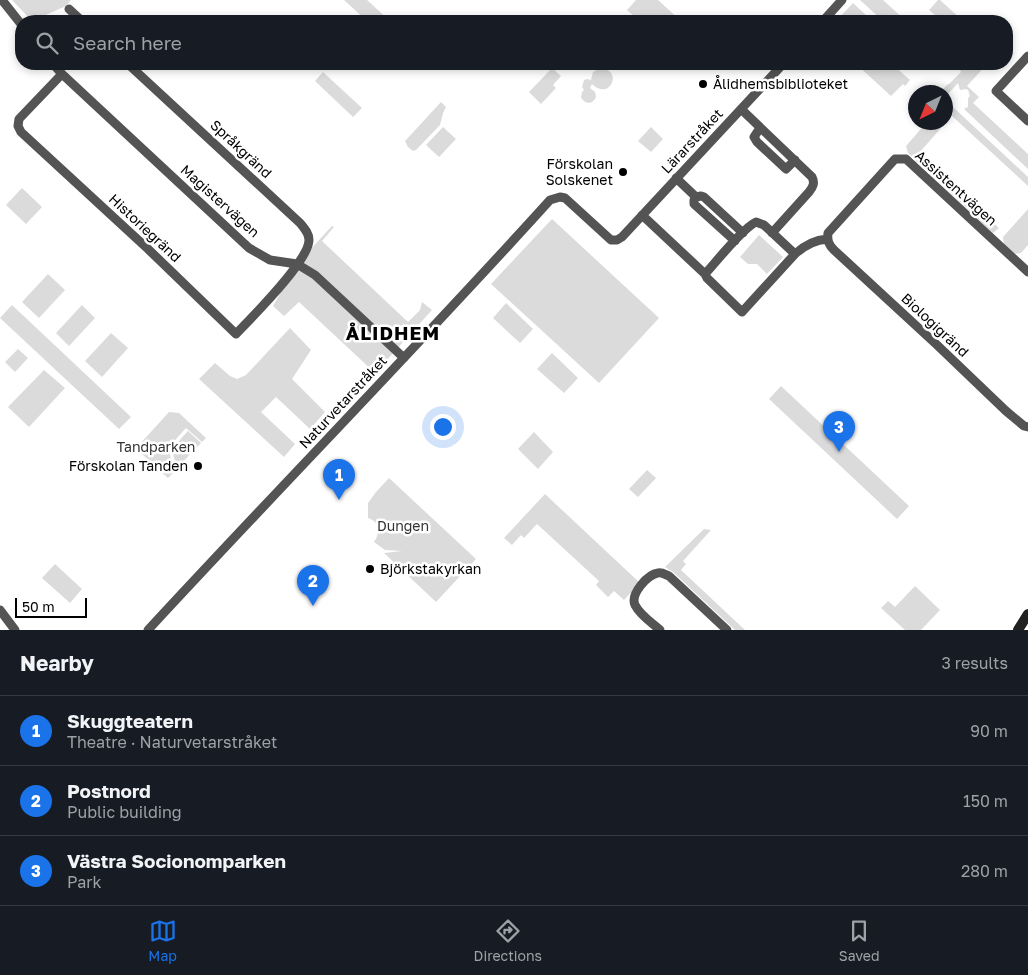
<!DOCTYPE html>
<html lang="en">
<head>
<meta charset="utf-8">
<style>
	body { margin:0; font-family:"Golos Text",sans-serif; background:#20242c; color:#f1f3f6 }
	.compass { position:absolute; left:908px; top:85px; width:45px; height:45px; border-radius:50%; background:#171b24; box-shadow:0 2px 8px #0003; rotate:223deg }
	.scale { position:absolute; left:15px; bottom:12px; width:72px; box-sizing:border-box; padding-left:5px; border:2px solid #000; border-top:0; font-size:14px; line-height:18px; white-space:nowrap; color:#000; -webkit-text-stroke:4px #fff; paint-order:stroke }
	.you { position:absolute; left:442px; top:426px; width:18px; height:18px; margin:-12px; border:4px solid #fff; border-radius:50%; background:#1a73e8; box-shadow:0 0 0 8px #1a73e833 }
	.badge { display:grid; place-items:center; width:32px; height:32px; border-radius:50%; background:#1a73e8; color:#fff; font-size:16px; font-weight:700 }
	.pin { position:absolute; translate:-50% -41px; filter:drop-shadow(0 1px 2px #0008) }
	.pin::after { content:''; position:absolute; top:26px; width:18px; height:15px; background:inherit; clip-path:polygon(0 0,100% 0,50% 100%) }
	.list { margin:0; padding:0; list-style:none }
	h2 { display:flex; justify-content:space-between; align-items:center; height:65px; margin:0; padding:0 20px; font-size:21px }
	h2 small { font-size:16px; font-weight:400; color:#9ea1a6 }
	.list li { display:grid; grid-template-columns:32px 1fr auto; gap:15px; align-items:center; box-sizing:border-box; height:70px; padding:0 20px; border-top:1px solid #363941 }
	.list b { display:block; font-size:19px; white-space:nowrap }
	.list p { margin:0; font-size:16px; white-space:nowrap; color:#9ea1a6 }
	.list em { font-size:16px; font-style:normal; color:#9ea1a6 }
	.icon { flex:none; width:28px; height:28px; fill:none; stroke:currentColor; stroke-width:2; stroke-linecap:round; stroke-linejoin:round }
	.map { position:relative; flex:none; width:1028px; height:630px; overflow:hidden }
	.search { position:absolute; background:#171b24; box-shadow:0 2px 8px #0003; left:15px; right:15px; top:15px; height:55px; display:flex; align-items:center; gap:12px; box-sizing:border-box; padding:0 18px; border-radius:20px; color:#9ea1a6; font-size:19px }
	.sheet { height:275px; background:#171b24 }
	nav { display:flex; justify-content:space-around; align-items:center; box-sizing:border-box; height:70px; border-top:1px solid #363941; background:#171b24; font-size:14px; color:#9ea1a6 }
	nav a { display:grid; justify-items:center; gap:2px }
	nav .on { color:#1a73e8 }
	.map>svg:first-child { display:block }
</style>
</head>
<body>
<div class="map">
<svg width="1028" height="630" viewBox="0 0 1028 630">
	<rect width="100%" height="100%" fill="#fff"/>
	<!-- green -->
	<path fill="#dbdbdb" d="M 12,0 L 71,0 L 66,6 L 32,21 Z
		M 344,0 L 367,0 L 390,21 L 367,21 Z
		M 636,0 L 658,0 L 681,21 L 633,21 L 636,18 L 627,10 Z
		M 860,0 L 883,0 L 906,21 L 883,21 Z
		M 938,0 L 940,0 L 963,21 L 942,21 L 929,10 Z
		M 853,3 L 869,18 L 866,21 L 863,21 L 861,19 L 858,21 L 836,21 Z
		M 856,64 L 884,64 L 886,65 L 888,64 L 892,64 L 910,80 L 905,86 L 903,84 L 891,96 Z
		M 960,64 L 987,64 L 967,86 L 979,97 L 973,103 L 1028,154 L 1028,169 L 964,109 L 968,107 L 968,98 L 970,96 L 968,90 L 966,89 L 960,90 L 958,83 L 946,96 L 946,92 L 941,92 L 941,91 L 948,84 L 949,84 L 961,72 L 960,70 L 963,67 Z
		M 552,68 L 561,76 L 553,85 L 556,88 L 541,104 L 529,92 Z
		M 600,68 C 624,69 610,102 592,84 L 590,88 L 595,92 L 596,97 C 594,102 590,104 585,102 L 581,98 L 582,92 L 584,90 L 582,87 L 584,80 L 587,79 L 591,80 L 593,72 Z
		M 323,72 L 362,108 L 353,117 L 315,81 Z
		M 441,102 L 446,107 L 443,113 L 440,125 L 416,150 L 413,151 L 408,147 L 405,141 Z
		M 953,107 L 1028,177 L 1028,186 L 952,116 Z
		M 927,122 L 944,123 L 942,127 L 919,153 L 999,228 L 993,233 L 908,153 L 906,146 Z
		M 443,127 L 456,139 L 439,157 L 426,145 Z
		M 651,127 L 663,139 L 651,152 L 638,141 Z
		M 22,188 L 42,207 L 26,224 L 6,205 Z
		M 1028,209 L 1028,245 L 1021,253 L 1015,254 L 1004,245 L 1003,237 Z
		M 552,219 L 659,318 L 599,383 L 491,284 Z
		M 332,226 L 334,227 L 322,241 L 408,322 L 420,310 L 422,302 L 432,310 L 375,373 L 299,302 L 284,316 L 273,306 L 297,264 Z
		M 759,235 L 783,257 L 767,274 L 757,264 L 748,264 L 740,257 Z
		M 48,274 L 65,290 L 39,318 L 22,302 Z
		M 506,303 L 533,329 L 520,343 L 493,318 Z
		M 12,305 L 131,417 L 119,429 L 0,318 Z
		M 82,305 L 95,318 L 69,346 L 56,333 Z
		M 290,328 L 311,350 L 292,379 L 325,412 L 310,429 L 276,397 L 261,412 L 295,444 L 284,457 L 199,379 L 215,363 L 230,376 L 237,379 L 246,375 Z
		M 111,333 L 128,348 L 102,377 L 85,361 Z
		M 18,349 L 28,358 L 15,372 L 5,362 Z
		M 552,353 L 578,378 L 564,393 L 537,369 Z
		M 44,370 L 65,388 L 29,427 L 8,407 Z
		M 781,386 L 909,506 L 897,519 L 769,399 Z
		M 169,412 L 179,413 L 206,438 L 202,442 L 186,428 C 174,441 163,451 176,470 L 168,478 L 142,454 L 139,445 Z
		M 188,431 L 201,443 L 179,466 C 166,452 178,442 188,431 Z
		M 534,432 L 553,452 L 538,469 L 518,449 Z
		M 647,470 L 656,478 L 638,497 L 629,489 Z
		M 389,478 L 476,559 L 436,602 L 384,553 L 402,551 L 385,550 L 374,542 C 381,532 380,522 368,518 L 368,503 L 376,492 Z
		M 545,494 L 640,583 L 624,600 L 614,591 L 608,597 L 596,585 L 599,581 L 537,524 L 524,538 L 521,535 L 512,545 L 504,538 Z
		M 704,529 L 711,530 L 683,561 L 686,564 L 681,570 L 745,630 L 735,630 L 673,572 L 665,567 Z
		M 55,564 L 82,589 L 70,603 L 42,578 Z
		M 915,586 L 940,610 L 921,630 L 905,630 L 881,608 L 888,601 L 895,607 Z"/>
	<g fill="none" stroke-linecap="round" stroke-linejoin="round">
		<!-- street -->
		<path stroke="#545454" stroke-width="9" d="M 2,0 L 21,24
			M 69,9 L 82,21
			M 823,21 L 842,0
			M 1028,56 L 996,91 L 1028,121
			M 53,64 L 62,74 L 249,248 L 270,260 L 297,264 L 315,275 L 404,358
			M 62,74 L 19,119 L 18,126 L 21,132 L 148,249 L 236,334 C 252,317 309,261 309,240 C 309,233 304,228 300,223 L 128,64
			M 741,109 L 812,177 C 815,183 813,187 809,192 L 772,233
			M 760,128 L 754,137 L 757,142 L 786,169 L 795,160
			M 676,178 L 696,197 L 701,196 L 704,197 L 743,233
			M 696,197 L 694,200 L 694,204 L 735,241
			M 642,215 L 705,274 L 707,278 L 742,312 L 795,254 C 805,245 814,240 827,239
			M 1028,272 L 906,159 L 895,159 L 828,233 C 827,241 829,245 834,250 L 936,344 L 1006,411 L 1024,426 L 1028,427
			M 705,274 C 716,262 743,228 756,222 L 764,225 L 795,254
			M 0,610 L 15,630
			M 148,630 C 281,486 418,346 550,200 L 560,197 L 565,198 L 611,240 L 617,240 L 622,237 L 783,64
			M 660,630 C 652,623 640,615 635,605 C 630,594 648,574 658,573 C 662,572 666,575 669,576 L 727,630"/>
		<!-- secondary -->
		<path stroke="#212121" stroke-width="10" d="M 1018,630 L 1028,614"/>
	</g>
	<!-- markers -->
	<g fill="#000" stroke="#fff" stroke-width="2">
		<circle cx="703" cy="84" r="5"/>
		<circle cx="623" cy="172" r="5"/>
		<circle cx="198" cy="466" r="5"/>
		<circle cx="370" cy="569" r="5"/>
	</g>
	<g text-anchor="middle" stroke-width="5" stroke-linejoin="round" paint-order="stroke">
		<!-- poi labels -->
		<g font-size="14" fill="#000" stroke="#fff" text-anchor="start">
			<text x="713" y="89">Ålidhemsbiblioteket</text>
			<text x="613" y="169" text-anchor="end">Förskolan<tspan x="613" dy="16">Solskenet</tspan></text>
			<text x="188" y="471" text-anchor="end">Förskolan Tanden</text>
			<text x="380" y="574">Björkstakyrkan</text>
		</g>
		<!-- street labels -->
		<g font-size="14" fill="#000" stroke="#fff">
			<text transform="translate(692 141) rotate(-47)" y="5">Lärarstråket</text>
			<text transform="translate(241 149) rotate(43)" y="5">Språkgränd</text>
			<text transform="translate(956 188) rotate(42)" y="5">Assistentvägen</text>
			<text transform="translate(220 201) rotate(42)" y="5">Magistervägen</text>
			<text transform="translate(145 228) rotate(43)" y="5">Historiegränd</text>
			<text transform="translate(935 325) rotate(43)" y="5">Biologigränd</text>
			<text transform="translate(343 402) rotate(-47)" y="5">Naturvetarstråket</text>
		</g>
		<!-- park labels -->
		<g font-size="14" fill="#323232" stroke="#fff">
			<text x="156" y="452">Tandparken</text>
			<text x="403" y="531">Dungen</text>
		</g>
		<!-- district labels -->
		<g font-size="19" font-weight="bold" letter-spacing="1" fill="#000" stroke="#fff">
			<text x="393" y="340">ÅLIDHEM</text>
		</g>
	</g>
</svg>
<svg class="compass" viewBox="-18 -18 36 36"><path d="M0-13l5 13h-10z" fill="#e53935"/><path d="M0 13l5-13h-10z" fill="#9ea1a6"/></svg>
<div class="scale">50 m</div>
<div class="you"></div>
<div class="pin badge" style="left:339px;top:500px">1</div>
<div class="pin badge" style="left:313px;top:606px">2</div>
<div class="pin badge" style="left:839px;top:452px">3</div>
<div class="search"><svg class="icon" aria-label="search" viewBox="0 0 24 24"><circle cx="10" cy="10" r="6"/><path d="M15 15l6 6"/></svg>Search here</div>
</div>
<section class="sheet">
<h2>Nearby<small>3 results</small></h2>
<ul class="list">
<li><span class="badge">1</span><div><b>Skuggteatern</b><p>Theatre · Naturvetarstråket</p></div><em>90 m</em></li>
<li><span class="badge">2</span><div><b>Postnord</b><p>Public building</p></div><em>150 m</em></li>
<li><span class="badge">3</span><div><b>Västra Socionomparken</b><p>Park</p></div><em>280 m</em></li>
</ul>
</section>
<nav>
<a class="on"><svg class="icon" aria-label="map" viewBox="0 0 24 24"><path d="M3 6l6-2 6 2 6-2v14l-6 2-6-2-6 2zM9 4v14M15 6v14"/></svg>Map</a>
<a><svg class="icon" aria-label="directions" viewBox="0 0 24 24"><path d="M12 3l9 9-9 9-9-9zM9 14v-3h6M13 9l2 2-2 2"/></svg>Directions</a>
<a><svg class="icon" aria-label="saved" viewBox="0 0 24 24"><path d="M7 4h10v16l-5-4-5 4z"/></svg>Saved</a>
</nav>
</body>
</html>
